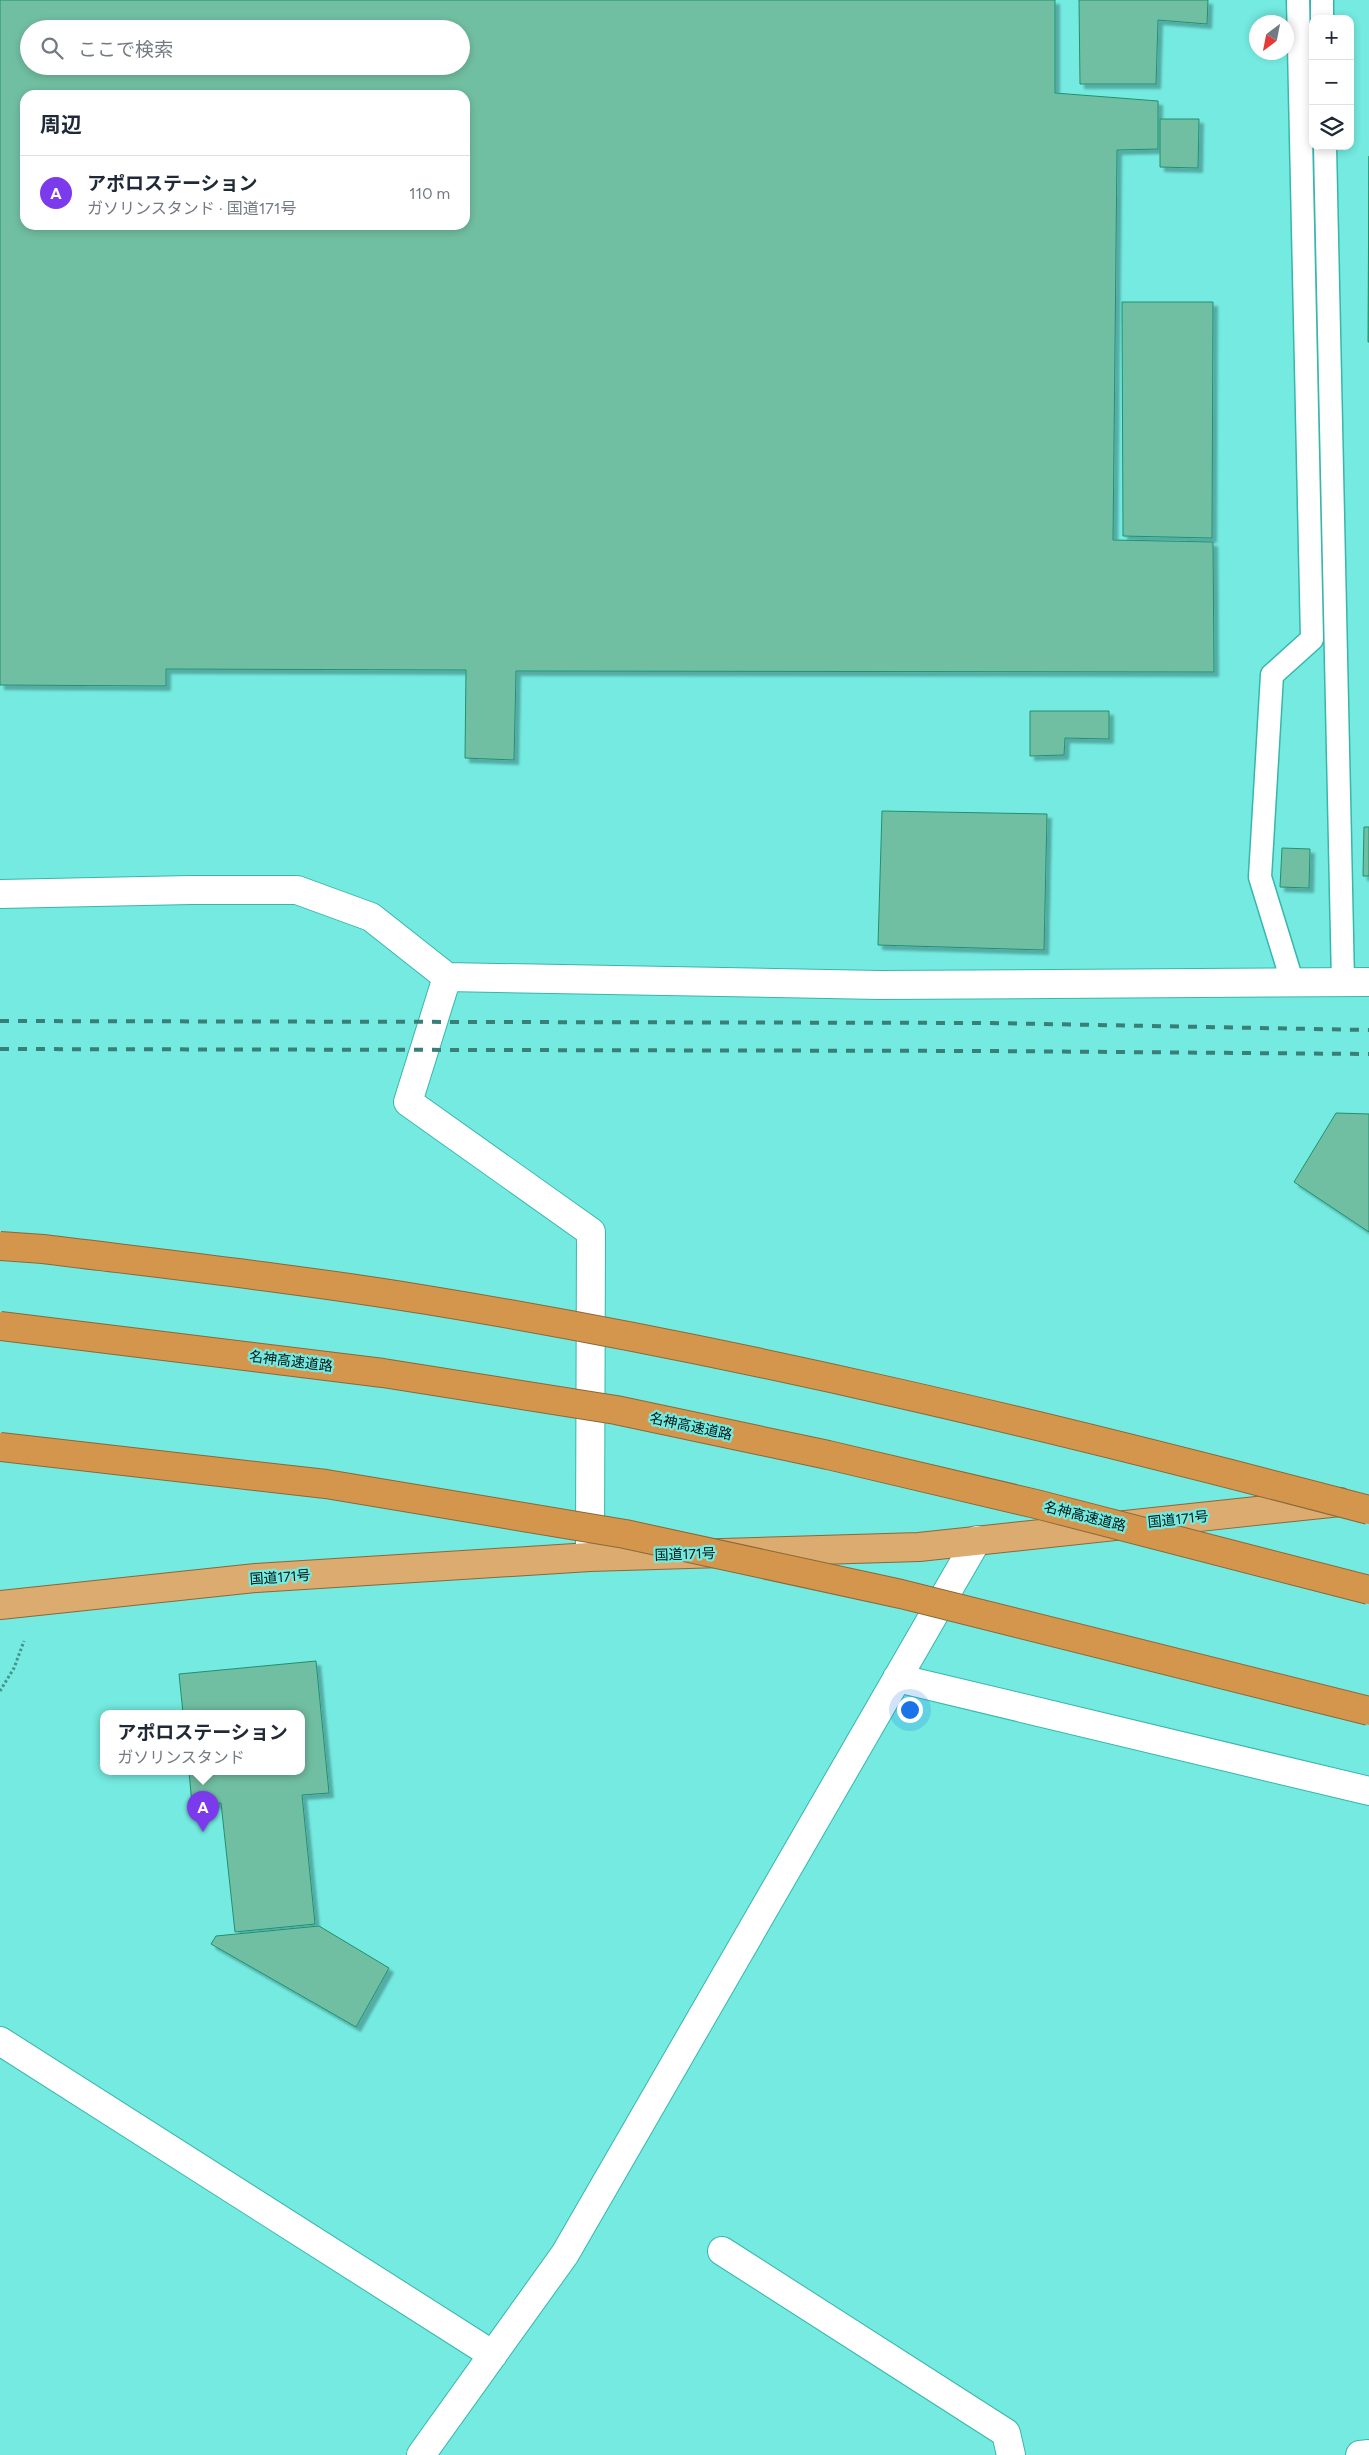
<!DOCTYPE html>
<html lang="ja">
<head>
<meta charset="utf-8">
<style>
	body { margin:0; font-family:Figtree,"Noto Sans JP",sans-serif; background:#f6f6f7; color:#1f2937 }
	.controls { position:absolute; right:15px; top:15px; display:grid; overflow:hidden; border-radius:10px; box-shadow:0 2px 8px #0003 }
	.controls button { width:45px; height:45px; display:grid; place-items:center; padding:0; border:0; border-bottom:1px solid #e0e1e3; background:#fff; color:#1f2937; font:25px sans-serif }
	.compass { position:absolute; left:1249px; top:15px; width:45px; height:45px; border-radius:50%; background:#fff; box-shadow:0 2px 8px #0003; rotate:212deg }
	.you { position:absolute; left:909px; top:1709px; width:18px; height:18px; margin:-12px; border:4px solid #fff; border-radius:50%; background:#1a73e8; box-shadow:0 0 0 8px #1a73e833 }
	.badge { display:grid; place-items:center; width:32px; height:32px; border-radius:50%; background:#7c3aed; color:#fff; font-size:16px; font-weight:700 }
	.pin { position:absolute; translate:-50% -41px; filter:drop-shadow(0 1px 2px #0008) }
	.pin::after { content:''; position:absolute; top:26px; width:18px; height:15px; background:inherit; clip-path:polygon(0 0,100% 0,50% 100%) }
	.popup { position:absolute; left:100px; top:1710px; width:205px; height:65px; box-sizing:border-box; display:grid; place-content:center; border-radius:10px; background:#fff; filter:drop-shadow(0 1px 4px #0005); font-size:16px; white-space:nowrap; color:#747a83 }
	.popup b { font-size:19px; color:#1f2937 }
	.popup::after { content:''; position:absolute; left:50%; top:100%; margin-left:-10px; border:10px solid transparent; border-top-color:#fff }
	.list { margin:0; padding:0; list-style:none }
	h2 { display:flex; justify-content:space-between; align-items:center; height:65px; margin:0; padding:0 20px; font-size:21px }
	h2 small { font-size:16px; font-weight:400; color:#747a83 }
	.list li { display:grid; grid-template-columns:32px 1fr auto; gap:15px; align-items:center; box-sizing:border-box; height:75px; padding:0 20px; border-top:1px solid #e0e1e3 }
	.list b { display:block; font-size:19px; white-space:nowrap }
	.list p { margin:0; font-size:16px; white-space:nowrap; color:#747a83 }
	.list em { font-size:16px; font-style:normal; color:#747a83 }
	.icon { flex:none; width:28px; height:28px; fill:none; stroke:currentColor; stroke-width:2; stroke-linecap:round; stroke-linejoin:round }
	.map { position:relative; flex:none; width:1369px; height:2455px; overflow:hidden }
	.search { position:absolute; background:#fff; box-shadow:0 2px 8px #0003; left:20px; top:20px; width:450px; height:55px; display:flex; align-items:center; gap:12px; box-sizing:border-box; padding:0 18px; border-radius:28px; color:#747a83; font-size:19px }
	.panel { position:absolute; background:#fff; box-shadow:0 2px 8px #0003; left:20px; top:90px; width:450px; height:140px; border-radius:15px }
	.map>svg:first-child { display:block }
</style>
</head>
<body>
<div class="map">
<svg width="1369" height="2455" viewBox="0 0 1369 2455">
	<defs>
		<filter id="shadow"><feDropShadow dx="4.5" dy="4.5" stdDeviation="1" flood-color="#0004"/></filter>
	</defs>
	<rect width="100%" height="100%" fill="#74eae0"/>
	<!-- building -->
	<path fill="#71bfa3" stroke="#219070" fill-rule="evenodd" filter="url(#shadow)" d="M 0,0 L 1055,0 L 1055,93 L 1158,101 L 1158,149 L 1117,150 L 1113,540 L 1213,542 L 1214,672 L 516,671 L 514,760 L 465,758 L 466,670 L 166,669 L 166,686 L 0,685 ZM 29,29 L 461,29 L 461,66 L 29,66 ZM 25,95 L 465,95 L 465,225 L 25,225 Z
		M 1079,0 L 1208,0 L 1207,24 L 1158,20 L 1156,84 L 1080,84 Z
		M 1160,119 L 1199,119 L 1198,168 L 1160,167 Z
		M 1369,156 L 1369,342 L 1368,342 Z
		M 1122,302 L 1213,302 L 1212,538 L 1123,536 Z
		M 1030,711 L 1109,711 L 1109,739 L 1065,738 L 1064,755 L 1030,756 Z
		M 882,811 L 1047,814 L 1044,950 L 878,945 Z
		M 1364,827 L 1369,827 L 1369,876 L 1363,876 Z
		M 1282,848 L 1310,849 L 1309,888 L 1280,887 Z
		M 1336,1113 L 1369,1114 L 1369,1232 L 1294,1182 Z
		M 316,1661 L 329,1793 L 302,1795 L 315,1924 L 235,1932 L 221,1803 L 192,1805 L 189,1771 L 302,1771 L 302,1713 L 183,1713 L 179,1674 Z
		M 319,1926 L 389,1968 L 356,2027 L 211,1944 L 216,1936 Z"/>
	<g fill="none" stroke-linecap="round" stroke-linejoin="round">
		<defs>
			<path id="service" d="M 1322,0 L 1322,19
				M 1325,146 L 1343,982
				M 1292,981 L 1260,877 L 1272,675 L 1312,639 L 1298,0"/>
			<path id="minor" d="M 0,894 L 191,890 L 297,890 L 371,917 L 447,977 L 408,1102 L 591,1232 L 590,1552
				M 447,977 L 880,985 L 1369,982
				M 897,1678 L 1369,1791
				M 0,2041 L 493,2355
				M 722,2251 L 1006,2433 L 1011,2455
				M 421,2455 L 565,2254 L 977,1540"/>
			<path id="tertiary" d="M 1360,2455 L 1369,2454"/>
			<path id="trunk" d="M 0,1605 L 256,1578 L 590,1557 L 919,1547 L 1340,1502"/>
		</defs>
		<!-- service casing -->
		<use href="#service" stroke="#38b6ae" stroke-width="25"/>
		<!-- minor casing -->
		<use href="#minor" stroke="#38b6ae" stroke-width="30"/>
		<!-- tertiary casing -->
		<use href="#tertiary" stroke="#38b6ae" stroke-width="30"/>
		<!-- trunk casing -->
		<use href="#trunk" stroke="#8a6838" stroke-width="30"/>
		<!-- path -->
		<path stroke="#45938c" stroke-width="3" stroke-dasharray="2.5 2.5" stroke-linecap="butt" d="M 0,1691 L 14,1668 L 24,1641"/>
		<!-- service -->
		<use href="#service" stroke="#fff" stroke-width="22"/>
		<!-- minor -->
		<use href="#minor" stroke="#fff" stroke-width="28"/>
		<!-- tertiary -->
		<use href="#tertiary" stroke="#fff" stroke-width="28"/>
		<!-- trunk -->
		<use href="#trunk" stroke="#dcab70" stroke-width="28"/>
		<!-- rail -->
		<path stroke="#3a7e78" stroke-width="4" stroke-dasharray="9 9" stroke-linecap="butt" d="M 0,1021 L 991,1023 L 1369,1030
			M 0,1049 L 990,1051 L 1369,1054"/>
		<defs>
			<path id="motorway-bridge" d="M 0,1246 L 43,1249 C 171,1265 300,1279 427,1300 C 745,1352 1058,1428 1369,1510
				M 0,1326 L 383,1373 L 616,1410 L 828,1455 L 1036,1504 L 1369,1590
				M 0,1447 L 326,1484 L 625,1534 L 901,1594 L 1369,1711"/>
		</defs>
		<!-- motorway-bridge casing -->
		<use href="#motorway-bridge" stroke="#8a6838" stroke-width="30" stroke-linecap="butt"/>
		<!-- motorway-bridge -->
		<use href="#motorway-bridge" stroke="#d4964d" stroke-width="28"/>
	</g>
	<g text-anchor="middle" stroke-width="4.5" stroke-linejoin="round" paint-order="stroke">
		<!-- street labels -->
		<g font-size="14" fill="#001412" stroke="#74eae0">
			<text transform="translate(291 1361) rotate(7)" y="5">名神高速道路</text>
			<text transform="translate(691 1426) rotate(12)" y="5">名神高速道路</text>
			<text transform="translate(1085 1516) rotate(14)" y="5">名神高速道路</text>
			<text transform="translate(1178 1519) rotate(-6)" y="5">国道171号</text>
			<text transform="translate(685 1554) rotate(-2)" y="5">国道171号</text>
			<text transform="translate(280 1577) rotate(-4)" y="5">国道171号</text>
		</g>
	</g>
</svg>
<div class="controls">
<button>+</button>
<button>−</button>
<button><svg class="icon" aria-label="layers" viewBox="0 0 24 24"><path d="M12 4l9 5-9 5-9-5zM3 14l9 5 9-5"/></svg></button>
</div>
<svg class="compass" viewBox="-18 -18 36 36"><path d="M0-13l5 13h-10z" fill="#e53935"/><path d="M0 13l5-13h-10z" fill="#747a83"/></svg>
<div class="you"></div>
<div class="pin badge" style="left:203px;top:1832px">A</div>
<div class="popup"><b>アポロステーション</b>ガソリンスタンド</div>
<div class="search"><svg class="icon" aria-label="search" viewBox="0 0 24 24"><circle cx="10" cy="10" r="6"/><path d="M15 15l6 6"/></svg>ここで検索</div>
<section class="panel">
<h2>周辺<small></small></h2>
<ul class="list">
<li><span class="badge">A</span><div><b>アポロステーション</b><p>ガソリンスタンド · 国道171号</p></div><em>110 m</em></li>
</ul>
</section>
</div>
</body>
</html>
